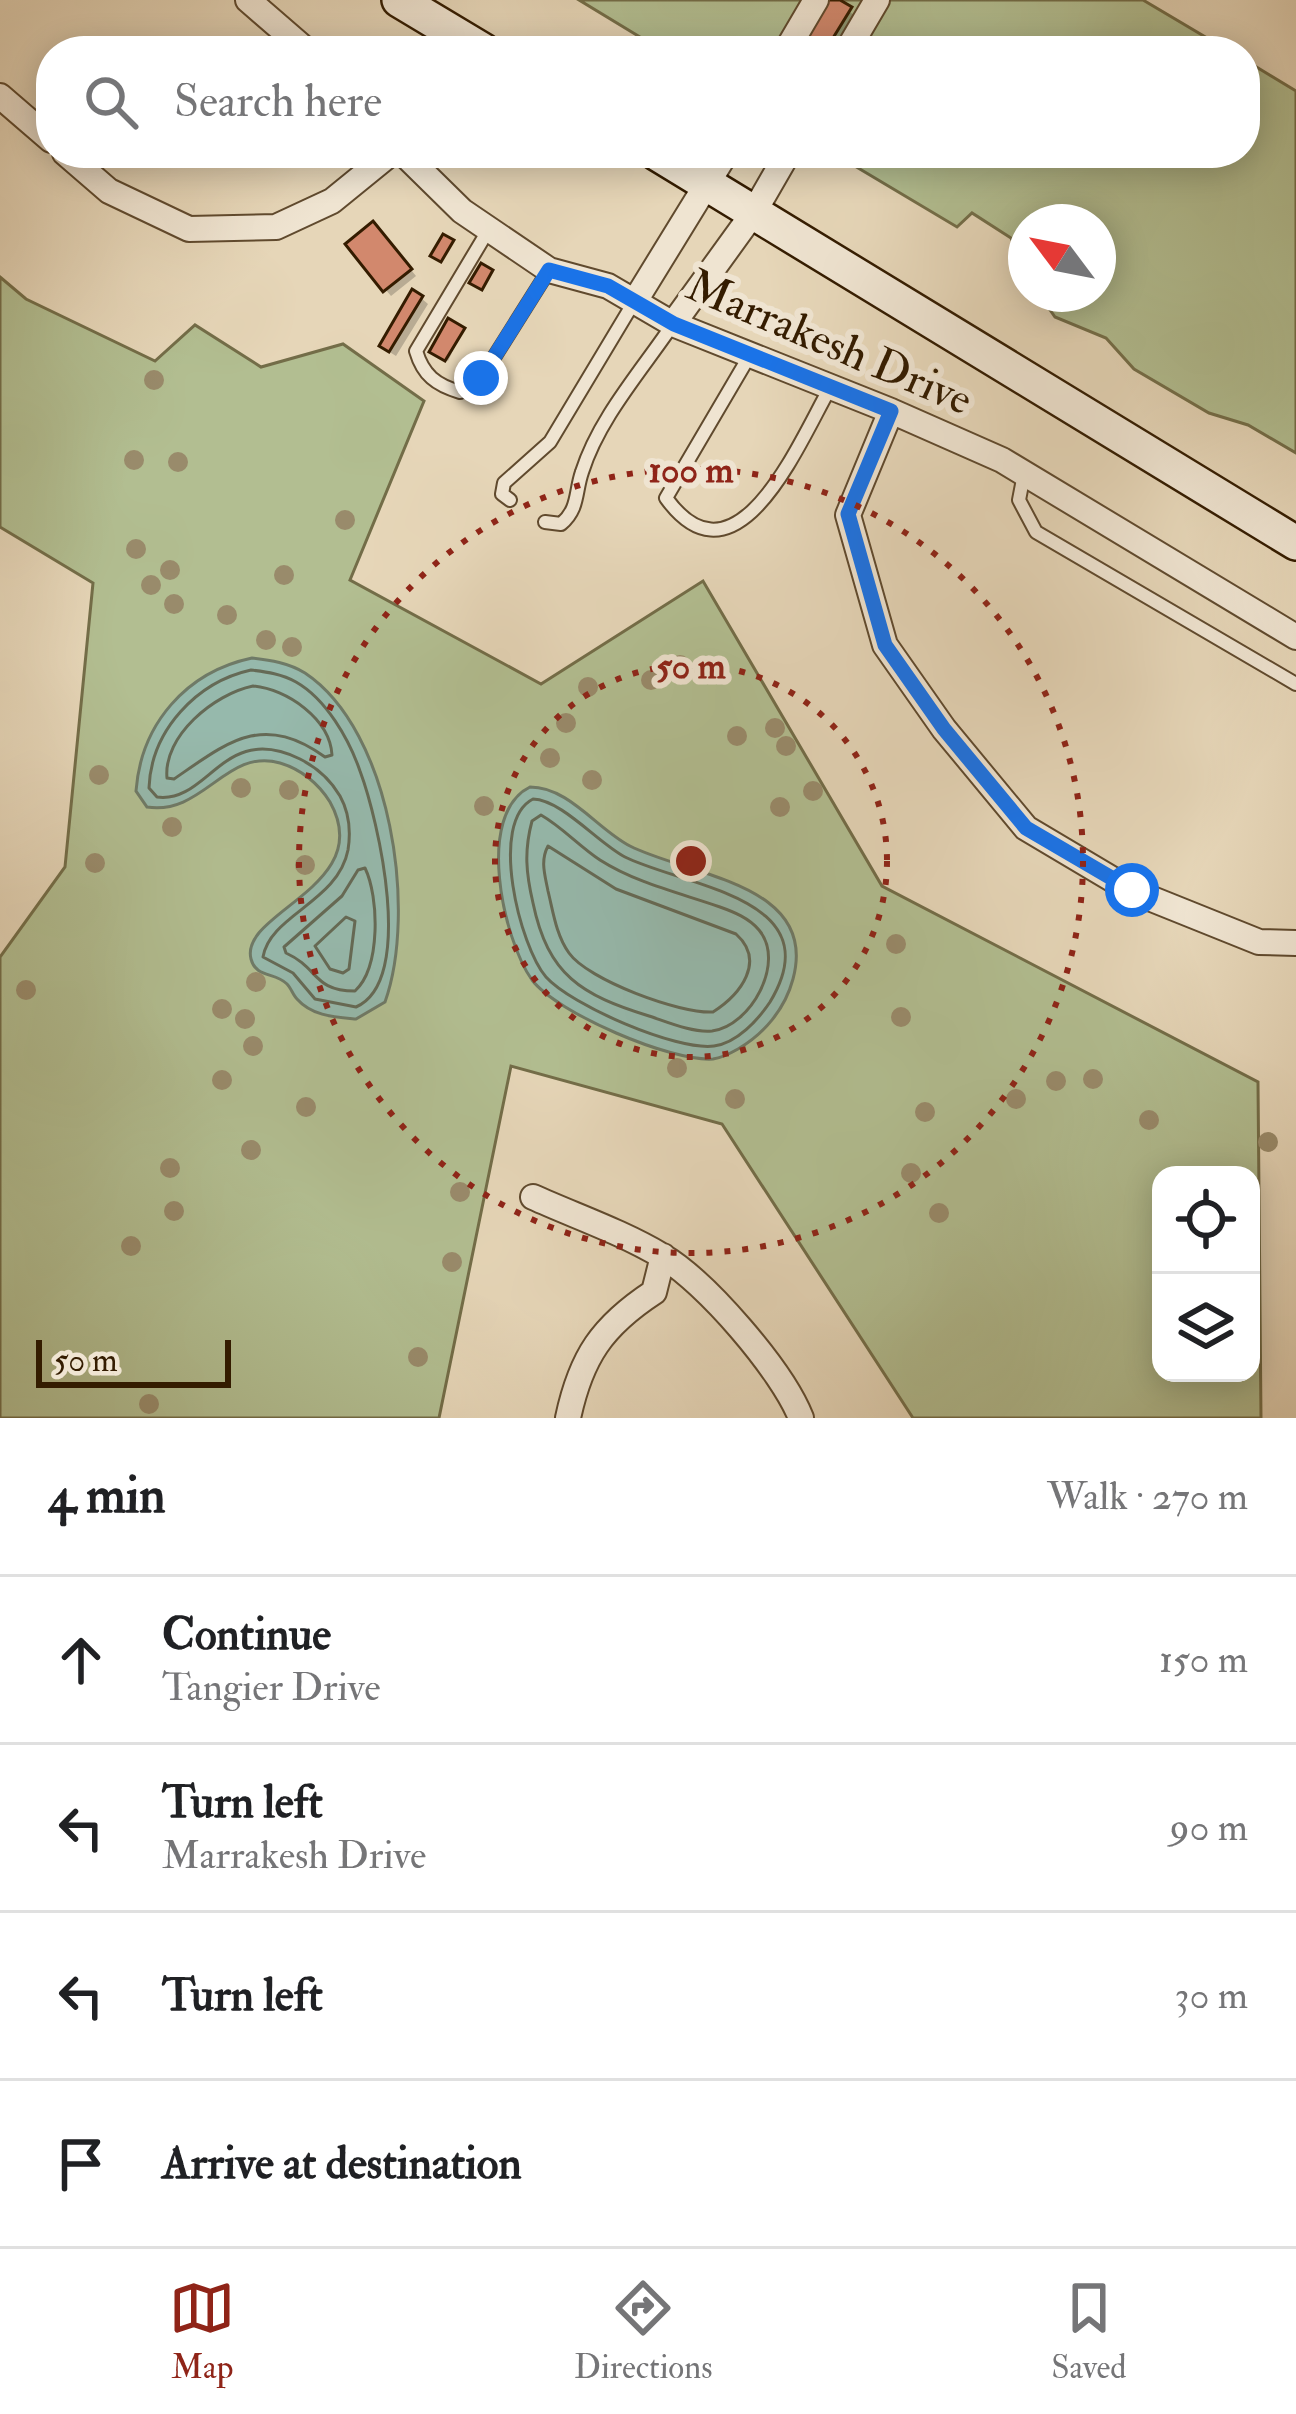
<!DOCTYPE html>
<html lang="en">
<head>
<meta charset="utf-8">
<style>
	body { margin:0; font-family:"IM FELL Double Pica",serif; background:#f6f6f6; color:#202124 }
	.controls { position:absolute; right:36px; bottom:36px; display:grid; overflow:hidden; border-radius:24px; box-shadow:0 6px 30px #0003 }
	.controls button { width:108px; height:108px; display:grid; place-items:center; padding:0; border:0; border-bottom:3px solid #e0e0e0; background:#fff; color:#202124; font:60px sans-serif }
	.compass { position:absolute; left:1008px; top:204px; width:108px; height:108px; border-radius:50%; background:#fff; box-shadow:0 6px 30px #0003; rotate:302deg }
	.scale { position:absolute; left:36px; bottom:30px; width:195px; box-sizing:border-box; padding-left:12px; border:6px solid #341c00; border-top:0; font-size:33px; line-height:42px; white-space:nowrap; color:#341c00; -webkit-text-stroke:9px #efe4d1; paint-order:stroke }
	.stop { position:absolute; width:36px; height:36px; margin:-27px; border:9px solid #1a73e8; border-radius:50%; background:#fff }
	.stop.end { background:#1a73e8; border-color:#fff; box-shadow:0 3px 12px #0008 }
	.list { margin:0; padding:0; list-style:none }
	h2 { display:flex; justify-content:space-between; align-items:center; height:156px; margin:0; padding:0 48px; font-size:51px }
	h2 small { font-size:39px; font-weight:400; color:#757577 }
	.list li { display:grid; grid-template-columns:78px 1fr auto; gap:36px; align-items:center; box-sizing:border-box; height:168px; padding:0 48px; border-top:3px solid #e0e0e0 }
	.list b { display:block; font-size:45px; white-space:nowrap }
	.list p { margin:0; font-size:39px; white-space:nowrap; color:#757577 }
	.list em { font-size:39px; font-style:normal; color:#757577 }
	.icon { flex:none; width:66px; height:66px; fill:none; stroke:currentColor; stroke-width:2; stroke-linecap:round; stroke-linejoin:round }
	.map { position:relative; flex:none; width:1296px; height:1418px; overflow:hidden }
	.search { position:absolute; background:#fff; box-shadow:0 6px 30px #0003; left:36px; right:36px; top:36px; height:132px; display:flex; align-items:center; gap:30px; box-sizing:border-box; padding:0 42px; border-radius:48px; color:#757577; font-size:45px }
	.sheet { height:828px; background:#fff }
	nav { display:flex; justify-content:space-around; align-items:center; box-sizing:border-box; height:168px; border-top:3px solid #e0e0e0; background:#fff; font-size:33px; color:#757577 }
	nav a { display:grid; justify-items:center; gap:6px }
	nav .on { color:#8f2418 }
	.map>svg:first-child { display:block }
</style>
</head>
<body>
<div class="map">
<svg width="1296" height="1418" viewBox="0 0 1296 1418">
	<rect width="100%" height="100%" fill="#e6d6b8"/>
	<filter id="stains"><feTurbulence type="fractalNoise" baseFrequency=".00167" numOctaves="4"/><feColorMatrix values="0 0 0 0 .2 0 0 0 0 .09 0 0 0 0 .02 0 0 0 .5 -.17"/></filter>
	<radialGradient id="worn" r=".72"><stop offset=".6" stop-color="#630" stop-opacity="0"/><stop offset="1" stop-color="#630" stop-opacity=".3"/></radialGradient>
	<!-- green -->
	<path fill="#b2be91" stroke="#736d48" stroke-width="3" fill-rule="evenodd" d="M 579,0 L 1143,0 L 1229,51 L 663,51 Z
		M 1245,60 L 1296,91 L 1296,453 L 1248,425 L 1209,413 L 1134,369 L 1106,338 L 1055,317 L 1039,294 L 1098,294 L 1098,222 L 1026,222 L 1026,269 L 1011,238 L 972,213 L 957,227 L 833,153 L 1245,153 Z
		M 0,277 L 26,299 L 155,361 L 195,325 L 261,367 L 343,344 L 424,401 L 350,580 L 541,684 L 703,581 L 882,886 L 1258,1082 L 1261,1418 L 913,1418 L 722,1124 L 511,1066 L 439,1418 L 0,1418 L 0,957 L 65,867 L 93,583 L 0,527 ZM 1161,1175 L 1251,1175 L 1251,1373 L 1161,1373 Z"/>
	<!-- water -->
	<path fill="#96b9ac" stroke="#6f7a67" stroke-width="3" d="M 252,658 C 270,660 289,663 305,673 C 392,731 417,912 385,1002 L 356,1019 C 334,1017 312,1016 297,999 C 293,995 291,988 287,984 C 275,972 256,978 251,959 C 239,912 377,886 330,802 C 319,784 301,769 280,763 C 227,747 203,816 147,807 L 136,791 C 141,724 186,672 252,658 Z
		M 530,787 C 569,787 597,829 630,846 C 689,876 819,883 793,979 C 785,1009 764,1034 738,1049 C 731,1053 721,1058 713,1059 C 671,1062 557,1013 532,980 C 503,939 475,814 530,787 Z"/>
	<!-- shadow -->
	<path fill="#0003" d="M 830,0 L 856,16 L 835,51 L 801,51 Z
		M 379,231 L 416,276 L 391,296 L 386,290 Z
		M 421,298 L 428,304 L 396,356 L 388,351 Z
		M 463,330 L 448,361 L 435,353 Z"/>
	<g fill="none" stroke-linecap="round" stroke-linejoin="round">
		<!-- shore -->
		<path stroke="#656a56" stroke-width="3" d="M 251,670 C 267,672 282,674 296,682 C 326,699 349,739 360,771 C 378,819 416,981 356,1007 L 315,999 L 293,973 L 263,957 C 270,915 338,902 348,850 C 351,831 350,814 340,796 C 330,779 318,768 300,759 C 223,721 209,804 157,797 L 149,788 C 151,730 197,682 251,670 Z
			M 253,686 C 287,689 330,719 332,755 L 325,757 C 262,712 228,742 174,779 L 167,778 C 163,736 214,694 253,686 Z
			M 533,799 C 562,800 598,843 625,857 C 686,887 833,898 770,1002 C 758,1020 737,1043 714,1046 C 676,1051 571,1005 546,977 C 520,947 488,822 533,799 Z
			M 541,815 C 562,827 579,846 600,860 C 636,883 680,893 720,907 C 734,912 749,918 759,930 C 786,962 751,1026 712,1031 C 693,1033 667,1022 649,1016 C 581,995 548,975 533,903 C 526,873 524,851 532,821 Z
			M 548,846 L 616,889 L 736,934 C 766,961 741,994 713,1012 C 680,1014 588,980 569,953 C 556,935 553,911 548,891 C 545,875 540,861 548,846 Z
			M 365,868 C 379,897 381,967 355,991 C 313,991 319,968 286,953 L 284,947 L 342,896 L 358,870 Z
			M 346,917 L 355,921 L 349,969 L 343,973 L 330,969 L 315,946 Z"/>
	</g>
	<!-- building -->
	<path fill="#d2886d" stroke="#341c00" stroke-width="3" d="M 826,0 L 840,0 L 852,7 L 825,51 L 798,51 Z
		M 373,221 L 412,269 L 383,292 L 345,244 Z
		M 443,234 L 454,240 L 441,262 L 430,256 Z
		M 481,263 L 493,270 L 482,290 L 469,283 Z
		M 412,289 L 423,296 L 389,352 L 379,346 Z
		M 448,318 L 465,328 L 445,361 L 429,352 Z"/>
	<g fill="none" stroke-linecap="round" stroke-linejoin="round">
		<defs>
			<path id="lane" d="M 489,229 L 416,351 C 423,375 436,385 460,392 L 481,378 L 549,270
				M 750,355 L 666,498 C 737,596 800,440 830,388
				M 1024,474 L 1019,500 L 1036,532 L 1296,684
				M 510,500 L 502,494 L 504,483 L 550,442 L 634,302
				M 545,522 L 561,524 C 579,509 575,492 582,472 C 599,418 642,370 673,324"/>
			<path id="street" d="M 248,0 L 307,51
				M 786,51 L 816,0
				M 847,51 L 877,0
				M 0,96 L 51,140
				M 65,153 L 109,191 L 189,229 L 276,227 L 332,201 L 391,153
				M 403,153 L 462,211 L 549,270 L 608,286 L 673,324 L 891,411 L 1002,460 L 1296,637
				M 635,301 L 726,153
				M 673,324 L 754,212 L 788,153
				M 891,411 L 848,515 L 885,645 L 944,729 L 1026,828 L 1132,891 L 1259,942 L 1296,943
				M 533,1197 C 575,1216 622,1232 662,1256 C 706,1282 782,1370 801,1418
				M 568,1418 C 581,1357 602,1326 654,1292 L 663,1256"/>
			<path id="secondary" d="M 399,0 L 484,51
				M 656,153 L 1296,543"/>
		</defs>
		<!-- lane casing -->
		<use href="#lane" stroke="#604a2e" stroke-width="16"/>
		<!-- street casing -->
		<use href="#street" stroke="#604a2e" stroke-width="28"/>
		<!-- secondary casing -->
		<use href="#secondary" stroke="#341c00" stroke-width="38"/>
		<!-- lane -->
		<use href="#lane" stroke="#efe4d1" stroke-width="12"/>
		<!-- street -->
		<use href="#street" stroke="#efe4d1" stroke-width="24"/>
		<!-- secondary -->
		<use href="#secondary" stroke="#efe4d1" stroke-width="33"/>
	</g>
	<!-- trees -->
	<g fill="#998b6b">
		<circle cx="154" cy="380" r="10"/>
		<circle cx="134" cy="460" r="10"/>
		<circle cx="178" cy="462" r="10"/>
		<circle cx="345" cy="520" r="10"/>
		<circle cx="136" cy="549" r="10"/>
		<circle cx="170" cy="570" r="10"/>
		<circle cx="284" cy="575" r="10"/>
		<circle cx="151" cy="585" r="10"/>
		<circle cx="174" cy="604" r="10"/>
		<circle cx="227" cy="615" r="10"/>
		<circle cx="266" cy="640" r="10"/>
		<circle cx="292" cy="647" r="10"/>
		<circle cx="680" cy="665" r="10"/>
		<circle cx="651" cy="680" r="10"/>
		<circle cx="588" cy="687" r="10"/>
		<circle cx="566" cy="723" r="10"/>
		<circle cx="775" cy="728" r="10"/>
		<circle cx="737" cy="736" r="10"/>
		<circle cx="786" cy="746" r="10"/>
		<circle cx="550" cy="758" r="10"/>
		<circle cx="99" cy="775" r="10"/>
		<circle cx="592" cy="780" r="10"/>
		<circle cx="241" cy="788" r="10"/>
		<circle cx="289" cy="790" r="10"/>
		<circle cx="813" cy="791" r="10"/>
		<circle cx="484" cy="806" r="10"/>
		<circle cx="780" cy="807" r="10"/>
		<circle cx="172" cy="827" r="10"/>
		<circle cx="95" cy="863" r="10"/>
		<circle cx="305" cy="865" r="10"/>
		<circle cx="896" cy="944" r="10"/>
		<circle cx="256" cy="982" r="10"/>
		<circle cx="26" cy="990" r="10"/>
		<circle cx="222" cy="1009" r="10"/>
		<circle cx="901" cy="1017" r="10"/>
		<circle cx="245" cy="1019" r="10"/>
		<circle cx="253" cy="1046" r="10"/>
		<circle cx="677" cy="1068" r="10"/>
		<circle cx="1093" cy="1079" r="10"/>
		<circle cx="222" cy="1080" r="10"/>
		<circle cx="1056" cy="1081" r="10"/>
		<circle cx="735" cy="1099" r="10"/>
		<circle cx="1016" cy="1099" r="10"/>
		<circle cx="306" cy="1107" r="10"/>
		<circle cx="925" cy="1112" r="10"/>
		<circle cx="1149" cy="1120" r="10"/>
		<circle cx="1268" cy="1142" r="10"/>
		<circle cx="251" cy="1150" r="10"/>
		<circle cx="170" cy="1168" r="10"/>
		<circle cx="911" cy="1173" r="10"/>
		<circle cx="460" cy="1192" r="10"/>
		<circle cx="174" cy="1211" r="10"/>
		<circle cx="939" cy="1213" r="10"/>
		<circle cx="131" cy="1246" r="10"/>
		<circle cx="452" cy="1262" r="10"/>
		<circle cx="418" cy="1357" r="10"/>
		<circle cx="149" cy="1404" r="10"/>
	</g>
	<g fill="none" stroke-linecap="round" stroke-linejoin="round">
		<!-- route -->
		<path stroke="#1a73e8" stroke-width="15" d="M 481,378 L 549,270 L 608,286 L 674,324 L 891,411 L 848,514 L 885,645 L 944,729 L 1026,828 L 1132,890"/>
	</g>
	<!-- distance rings -->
	<g fill="none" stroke="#8f2418" stroke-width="6" stroke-dasharray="6 12">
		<circle cx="691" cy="861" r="196"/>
		<circle cx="691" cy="861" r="392"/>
	</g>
	<g text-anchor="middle" stroke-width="12" stroke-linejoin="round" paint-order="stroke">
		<!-- street labels -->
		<g font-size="45" fill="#341c00" stroke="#efe4d1">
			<text transform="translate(830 341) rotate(23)" y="16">Marrakesh Drive</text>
		</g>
	</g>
	<circle cx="691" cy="861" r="18" fill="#8f2418" stroke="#efe4d1" stroke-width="6"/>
	<g font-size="36" text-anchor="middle" font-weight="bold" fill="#8f2418" stroke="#efe4d1" stroke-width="12" stroke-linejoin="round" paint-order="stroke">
		<text x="691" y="482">100 m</text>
		<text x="691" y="678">50 m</text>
	</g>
	<rect width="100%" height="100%" filter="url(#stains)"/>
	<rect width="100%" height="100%" fill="url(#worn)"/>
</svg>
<div class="controls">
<button><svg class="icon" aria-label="locate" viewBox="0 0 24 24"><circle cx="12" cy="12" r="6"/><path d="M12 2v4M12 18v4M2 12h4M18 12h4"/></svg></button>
<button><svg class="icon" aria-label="layers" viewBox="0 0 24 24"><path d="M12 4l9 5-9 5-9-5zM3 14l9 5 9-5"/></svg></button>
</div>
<svg class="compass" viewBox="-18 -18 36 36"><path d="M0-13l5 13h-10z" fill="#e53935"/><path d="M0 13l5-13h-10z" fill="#757577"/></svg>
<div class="scale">50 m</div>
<div class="stop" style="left:1132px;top:890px"></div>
<div class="stop end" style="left:481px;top:378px"></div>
<div class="search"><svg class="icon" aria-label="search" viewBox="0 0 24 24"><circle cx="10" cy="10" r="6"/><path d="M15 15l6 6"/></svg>Search here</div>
</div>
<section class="sheet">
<h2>4 min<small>Walk · 270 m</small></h2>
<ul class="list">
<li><svg class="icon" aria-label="ahead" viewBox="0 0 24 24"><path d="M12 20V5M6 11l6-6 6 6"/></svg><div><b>Continue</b><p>Tangier Drive</p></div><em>150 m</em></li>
<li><svg class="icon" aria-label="left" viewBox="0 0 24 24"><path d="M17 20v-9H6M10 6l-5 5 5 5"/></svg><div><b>Turn left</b><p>Marrakesh Drive</p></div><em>90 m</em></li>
<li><svg class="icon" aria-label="left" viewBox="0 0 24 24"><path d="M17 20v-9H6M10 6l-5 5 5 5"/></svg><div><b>Turn left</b></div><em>30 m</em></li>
<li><svg class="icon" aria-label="arrive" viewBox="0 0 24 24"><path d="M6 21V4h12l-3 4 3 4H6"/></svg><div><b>Arrive at destination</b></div></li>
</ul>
</section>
<nav>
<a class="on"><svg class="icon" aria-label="map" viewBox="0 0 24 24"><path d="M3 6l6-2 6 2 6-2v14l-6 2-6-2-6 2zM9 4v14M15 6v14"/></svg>Map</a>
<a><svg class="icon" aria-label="directions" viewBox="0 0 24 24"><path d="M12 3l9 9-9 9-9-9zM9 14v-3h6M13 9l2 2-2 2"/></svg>Directions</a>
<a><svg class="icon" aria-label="saved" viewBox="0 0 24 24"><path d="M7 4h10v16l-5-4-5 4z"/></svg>Saved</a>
</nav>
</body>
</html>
